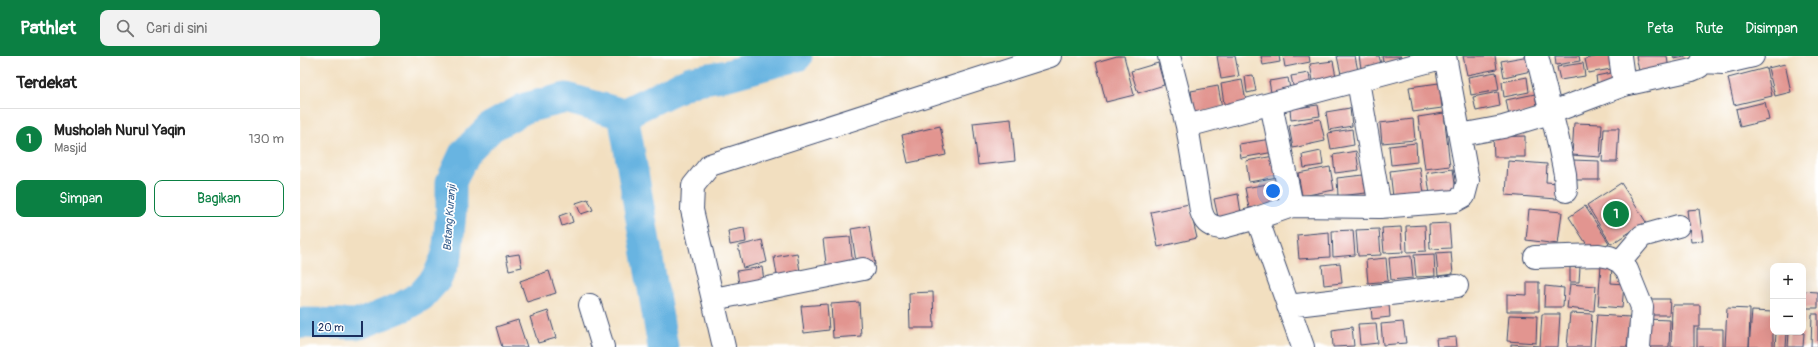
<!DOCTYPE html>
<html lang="id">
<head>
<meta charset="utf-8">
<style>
	body { margin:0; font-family:Pangolin,sans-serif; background:#f2f2f2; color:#222 }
	.controls { position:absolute; right:12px; bottom:12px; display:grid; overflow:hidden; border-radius:8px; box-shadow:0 4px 16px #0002 }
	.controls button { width:36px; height:36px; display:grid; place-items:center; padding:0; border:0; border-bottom:1px solid #e0e0e0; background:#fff; color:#222; font:20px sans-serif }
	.scale { position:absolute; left:12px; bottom:10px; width:51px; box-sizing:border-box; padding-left:4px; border:2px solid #1b2f5e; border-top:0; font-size:11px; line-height:14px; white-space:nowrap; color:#1b2f5e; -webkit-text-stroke:3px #fff; paint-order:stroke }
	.you { position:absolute; left:973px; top:135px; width:14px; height:14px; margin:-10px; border:3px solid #fff; border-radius:50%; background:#1a73e8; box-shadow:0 0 0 6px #1a73e833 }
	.badge { display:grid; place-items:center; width:26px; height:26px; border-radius:50%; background:#0b8043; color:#fff; font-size:13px; font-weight:700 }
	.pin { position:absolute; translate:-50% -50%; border:2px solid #fff; box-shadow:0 1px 4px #0006 }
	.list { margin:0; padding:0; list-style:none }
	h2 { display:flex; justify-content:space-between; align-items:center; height:52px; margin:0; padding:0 16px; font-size:17px }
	h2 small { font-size:13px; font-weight:400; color:#767676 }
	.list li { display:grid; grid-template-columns:26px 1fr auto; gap:12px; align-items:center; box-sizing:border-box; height:60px; padding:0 16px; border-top:1px solid #e0e0e0 }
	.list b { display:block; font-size:15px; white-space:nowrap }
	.list p { margin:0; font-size:13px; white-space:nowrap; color:#767676 }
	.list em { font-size:13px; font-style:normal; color:#767676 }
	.actions { display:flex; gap:8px; padding:12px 16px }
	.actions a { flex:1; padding:9px 0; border:1px solid #0b8043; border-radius:8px; text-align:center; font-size:14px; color:#0b8043 }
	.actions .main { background:#0b8043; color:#fff }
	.icon { flex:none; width:22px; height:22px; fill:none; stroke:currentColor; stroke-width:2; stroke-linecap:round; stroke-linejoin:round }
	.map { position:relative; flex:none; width:1518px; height:291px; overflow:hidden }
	header { display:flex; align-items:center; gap:24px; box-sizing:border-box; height:56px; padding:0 20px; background:#0b8043; color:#fff }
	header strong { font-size:19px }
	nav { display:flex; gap:22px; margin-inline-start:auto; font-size:14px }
	.search { width:280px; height:36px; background:#f2f2f2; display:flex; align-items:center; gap:10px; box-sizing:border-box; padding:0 14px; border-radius:8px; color:#767676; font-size:15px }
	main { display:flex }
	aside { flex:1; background:#fff }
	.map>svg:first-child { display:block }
</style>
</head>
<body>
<header>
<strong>Pathlet</strong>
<div class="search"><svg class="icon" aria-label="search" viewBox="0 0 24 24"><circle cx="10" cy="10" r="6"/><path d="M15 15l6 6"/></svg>Cari di sini</div>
<nav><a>Peta</a><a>Rute</a><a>Disimpan</a></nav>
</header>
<main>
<aside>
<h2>Terdekat<small></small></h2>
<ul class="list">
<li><span class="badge">1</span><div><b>Musholah Nurul Yaqin</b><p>Masjid</p></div><em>130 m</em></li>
</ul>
<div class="actions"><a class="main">Simpan</a><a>Bagikan</a></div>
</aside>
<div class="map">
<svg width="1518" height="291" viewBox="0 0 1518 291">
	<rect width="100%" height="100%" fill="#fff"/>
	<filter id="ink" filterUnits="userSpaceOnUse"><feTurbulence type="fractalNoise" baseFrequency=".025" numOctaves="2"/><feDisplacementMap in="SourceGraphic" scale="8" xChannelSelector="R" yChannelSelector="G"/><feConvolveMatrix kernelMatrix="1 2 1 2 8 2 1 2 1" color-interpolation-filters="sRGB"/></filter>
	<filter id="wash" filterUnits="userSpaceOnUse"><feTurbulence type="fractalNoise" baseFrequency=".012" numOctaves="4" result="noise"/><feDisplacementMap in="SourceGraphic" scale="16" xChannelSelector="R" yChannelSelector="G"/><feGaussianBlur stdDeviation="0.9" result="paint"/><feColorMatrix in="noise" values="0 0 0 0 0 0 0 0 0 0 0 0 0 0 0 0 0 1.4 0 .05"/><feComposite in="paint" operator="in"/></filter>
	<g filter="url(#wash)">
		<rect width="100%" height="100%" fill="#f2dfc0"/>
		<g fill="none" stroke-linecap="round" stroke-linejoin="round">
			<!-- river -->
			<path stroke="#67b4e1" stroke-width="31" d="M 323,58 L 363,291
				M 0,267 L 60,268 L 102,251 L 121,240 L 137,222 L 147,199 L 151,157 L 151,126 L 164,98 L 191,71 L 225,52 L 266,42 L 323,58 L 391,25 L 428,19 L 497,0"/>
		</g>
		<g id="blocks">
			<!-- building -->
			<path fill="#e29590" d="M 817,0 L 824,0 L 834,39 L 806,46 L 796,6 Z
				M 917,0 L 935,0 L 939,20 L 921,23 Z
				M 961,0 L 979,0 L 980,6 L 963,9 Z
				M 983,0 L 1009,0 L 1010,6 L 985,11 Z
				M 1037,0 L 1055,0 L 1058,15 L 1041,18 Z
				M 1059,0 L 1079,0 L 1081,8 L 1061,12 Z
				M 1082,0 L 1101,0 L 1102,3 L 1083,6 Z
				M 1163,0 L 1195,0 L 1197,13 L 1167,19 Z
				M 1229,0 L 1231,15 L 1204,21 L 1201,5 Z
				M 1255,0 L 1279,0 L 1280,5 L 1256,9 Z
				M 1299,0 L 1314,0 L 1317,12 L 1288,17 L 1285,3 Z
				M 1336,0 L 1367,0 L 1369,15 L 1340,20 Z
				M 1373,0 L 1385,0 L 1385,1 L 1374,3 Z
				M 1033,5 L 1037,26 L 1014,30 L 1010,8 Z
				M 858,7 L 864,29 L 838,37 L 831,15 Z
				M 1283,7 L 1285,20 L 1260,24 L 1257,11 Z
				M 1485,8 L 1491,36 L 1475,40 L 1468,12 Z
				M 1466,12 L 1472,40 L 1434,49 L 1428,22 Z
				M 1196,16 L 1199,34 L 1171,39 L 1168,21 Z
				M 1316,16 L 1319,29 L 1298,33 L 1296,20 Z
				M 1009,17 L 1011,31 L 994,34 L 991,20 Z
				M 953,19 L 956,35 L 947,37 L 945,20 Z
				M 1227,21 L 1229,36 L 1204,41 L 1202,26 Z
				M 988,22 L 991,38 L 972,42 L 969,25 Z
				M 942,24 L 947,50 L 925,54 L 921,28 Z
				M 1139,27 L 1142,52 L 1113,56 L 1109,31 Z
				M 918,30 L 922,52 L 894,57 L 891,35 Z
				M 1198,36 L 1200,50 L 1176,55 L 1173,41 Z
				M 1235,38 L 1238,55 L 1209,60 L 1206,44 Z
				M 1465,46 L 1469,64 L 1440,71 L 1436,53 Z
				M 1018,49 L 1020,60 L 991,64 L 990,53 Z
				M 1050,52 L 1052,70 L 1029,74 L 1026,56 Z
				M 1144,57 L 1150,110 L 1125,113 L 1118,61 Z
				M 711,63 L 715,105 L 678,109 L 673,67 Z
				M 1020,63 L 1025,85 L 993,92 L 989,70 Z
				M 1113,63 L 1115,84 L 1082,87 L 1080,67 Z
				M 1274,67 L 1302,68 L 1300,101 L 1272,99 Z
				M 640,70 L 646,99 L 608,107 L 602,79 Z
				M 1304,72 L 1319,72 L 1317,106 L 1302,106 Z
				M 1052,73 L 1054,89 L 1031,93 L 1028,77 Z
				M 1225,80 L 1225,101 L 1194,101 L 1193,81 Z
				M 971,83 L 974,96 L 941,102 L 939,88 Z
				M 1116,87 L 1117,106 L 1091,109 L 1089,90 Z
				M 1021,95 L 1023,109 L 1004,112 L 1002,99 Z
				M 1056,95 L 1059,114 L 1035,117 L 1033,99 Z
				M 974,100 L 978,121 L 949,126 L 946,105 Z
				M 1272,104 L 1299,105 L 1299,124 L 1272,124 Z
				M 1208,105 L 1247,108 L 1246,126 L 1259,127 L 1257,143 L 1206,139 Z
				M 1030,111 L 1034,134 L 1002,140 L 998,117 Z
				M 1120,111 L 1124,137 L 1093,141 L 1090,115 Z
				M 1153,113 L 1156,136 L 1130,139 L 1127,117 Z
				M 1063,119 L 1066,137 L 1038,140 L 1037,122 Z
				M 979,126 L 983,146 L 949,152 L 945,132 Z
				M 1321,127 L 1346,166 L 1311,188 L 1287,149 Z
				M 938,138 L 941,157 L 918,161 L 914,143 Z
				M 288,143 L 293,154 L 281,158 L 276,147 Z
				M 889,148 L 897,182 L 858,191 L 851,156 Z
				M 1285,150 L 1309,187 L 1293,198 L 1269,161 Z
				M 1229,153 L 1262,156 L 1258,188 L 1226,184 Z
				M 1399,153 L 1403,185 L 1391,186 L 1387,154 Z
				M 270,156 L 273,166 L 262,170 L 259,160 Z
				M 1149,167 L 1151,192 L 1130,193 L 1129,168 Z
				M 1125,169 L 1126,195 L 1107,196 L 1106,170 Z
				M 569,170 L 575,209 L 557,212 L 551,173 Z
				M 1101,171 L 1103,196 L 1084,197 L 1082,172 Z
				M 444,172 L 446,186 L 430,189 L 428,175 Z
				M 1079,173 L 1081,199 L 1058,200 L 1056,174 Z
				M 1053,174 L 1055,199 L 1033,201 L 1032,175 Z
				M 1029,176 L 1030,201 L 999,203 L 997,179 Z
				M 550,181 L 553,212 L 527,215 L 523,183 Z
				M 462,184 L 467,206 L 443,212 L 438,190 Z
				M 1151,196 L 1153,218 L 1138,220 L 1136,197 Z
				M 497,197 L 501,221 L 478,225 L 474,201 Z
				M 219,198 L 222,211 L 209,214 L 206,200 Z
				M 1134,198 L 1135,220 L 1116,221 L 1114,199 Z
				M 1111,200 L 1113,222 L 1091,224 L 1089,202 Z
				M 1086,202 L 1088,225 L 1068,227 L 1066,204 Z
				M 1040,207 L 1042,227 L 1024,229 L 1022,209 Z
				M 1301,209 L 1312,210 L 1311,227 L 1324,228 L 1322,252 L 1298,250 Z
				M 462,211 L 465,231 L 440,235 L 437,215 Z
				M 1270,211 L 1280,211 L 1279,226 L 1270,226 Z
				M 249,215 L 256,237 L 227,246 L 220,225 Z
				M 1227,226 L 1239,226 L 1239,255 L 1207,255 L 1207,238 L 1227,239 Z
				M 1270,228 L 1296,230 L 1294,255 L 1267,252 Z
				M 1245,230 L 1264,232 L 1263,251 L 1244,251 Z
				M 1503,235 L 1518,236 L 1518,252 L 1503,252 Z
				M 633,236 L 634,272 L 610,272 L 609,237 Z
				M 1345,243 L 1370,243 L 1369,259 L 1344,259 Z
				M 559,246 L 561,280 L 533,282 L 531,248 Z
				M 527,248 L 529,274 L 504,277 L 501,250 Z
				M 1089,248 L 1090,261 L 1072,263 L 1071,250 Z
				M 1372,249 L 1400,249 L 1400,271 L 1394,271 L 1394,291 L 1371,291 Z
				M 1427,252 L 1450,253 L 1449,291 L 1425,291 Z
				M 248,255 L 256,282 L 238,287 L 230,261 Z
				M 1452,255 L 1473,256 L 1473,291 L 1449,291 Z
				M 1503,256 L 1505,256 L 1504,268 L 1503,268 Z
				M 1270,257 L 1292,258 L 1290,291 L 1267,291 Z
				M 1242,258 L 1260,258 L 1258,291 L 1240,291 Z
				M 1512,258 L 1518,258 L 1518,291 L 1511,291 Z
				M 1209,259 L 1237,260 L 1236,287 L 1207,285 Z
				M 1297,259 L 1330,261 L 1327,291 L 1294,291 Z
				M 1345,263 L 1370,264 L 1369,291 L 1344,291 Z
				M 218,264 L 227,291 L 202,291 L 196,271 Z
				M 1103,266 L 1106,287 L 1083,289 L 1081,268 Z
				M 1076,267 L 1078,287 L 1060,289 L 1058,268 Z
				M 1052,271 L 1054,290 L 1033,291 L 1032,274 Z
				M 1397,273 L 1423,273 L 1423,291 L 1397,291 Z
				M 1476,277 L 1487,277 L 1486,291 L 1475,291 Z
				M 1489,277 L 1504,277 L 1503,291 L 1488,291 Z
				M 1156,281 L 1157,291 L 1137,291 L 1136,283 Z
				M 1211,288 L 1238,290 L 1238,291 L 1211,291 Z"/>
		</g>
	</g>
	<g filter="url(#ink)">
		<use href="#blocks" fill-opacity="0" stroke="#3b496d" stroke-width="1"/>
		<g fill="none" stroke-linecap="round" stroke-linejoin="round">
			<defs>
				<path id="minor" d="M 869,0 L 887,70 L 901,155 C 904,165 908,170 920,172 L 957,162 L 992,150 L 1080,151 L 1155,145 L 1164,140 L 1168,125 L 1145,0
					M 1237,0 L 1258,84 L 1265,118 L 1266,135
					M 1320,0 L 1324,29
					M 1403,6 L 1423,7 L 1453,0
					M 1058,25 L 1080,151
					M 971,48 L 992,150
					M 887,70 L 1145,1
					M 1160,79 L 1203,71 L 1250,57 L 1324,29 L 1392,14 L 1399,11 L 1405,0
					M 957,162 L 1003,291
					M 1235,201 L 1299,199 L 1310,201 L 1320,206 L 1327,214 L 1342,251 L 1339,291
					M 1320,206 L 1342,180 L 1378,170
					M 414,243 L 563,213
					M 290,249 L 303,291
					M 988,250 L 1157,230
					M 424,291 L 392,154 L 393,130 L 410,109 L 750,0"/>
			</defs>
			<!-- minor casing -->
			<use href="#minor" stroke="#3b496d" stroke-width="24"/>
			<!-- minor -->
			<use href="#minor" stroke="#fff" stroke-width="22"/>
		</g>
	</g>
	<g text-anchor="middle" stroke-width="3.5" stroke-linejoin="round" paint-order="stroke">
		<!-- water labels -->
		<g font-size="11" font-style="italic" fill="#365e8c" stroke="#fff">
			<text transform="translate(149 162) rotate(-86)" y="4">Batang Kuranji</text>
		</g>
	</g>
</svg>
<div class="controls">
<button>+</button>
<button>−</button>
</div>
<div class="scale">20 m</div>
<div class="you"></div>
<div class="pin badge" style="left:1316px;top:158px">1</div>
</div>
</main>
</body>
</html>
